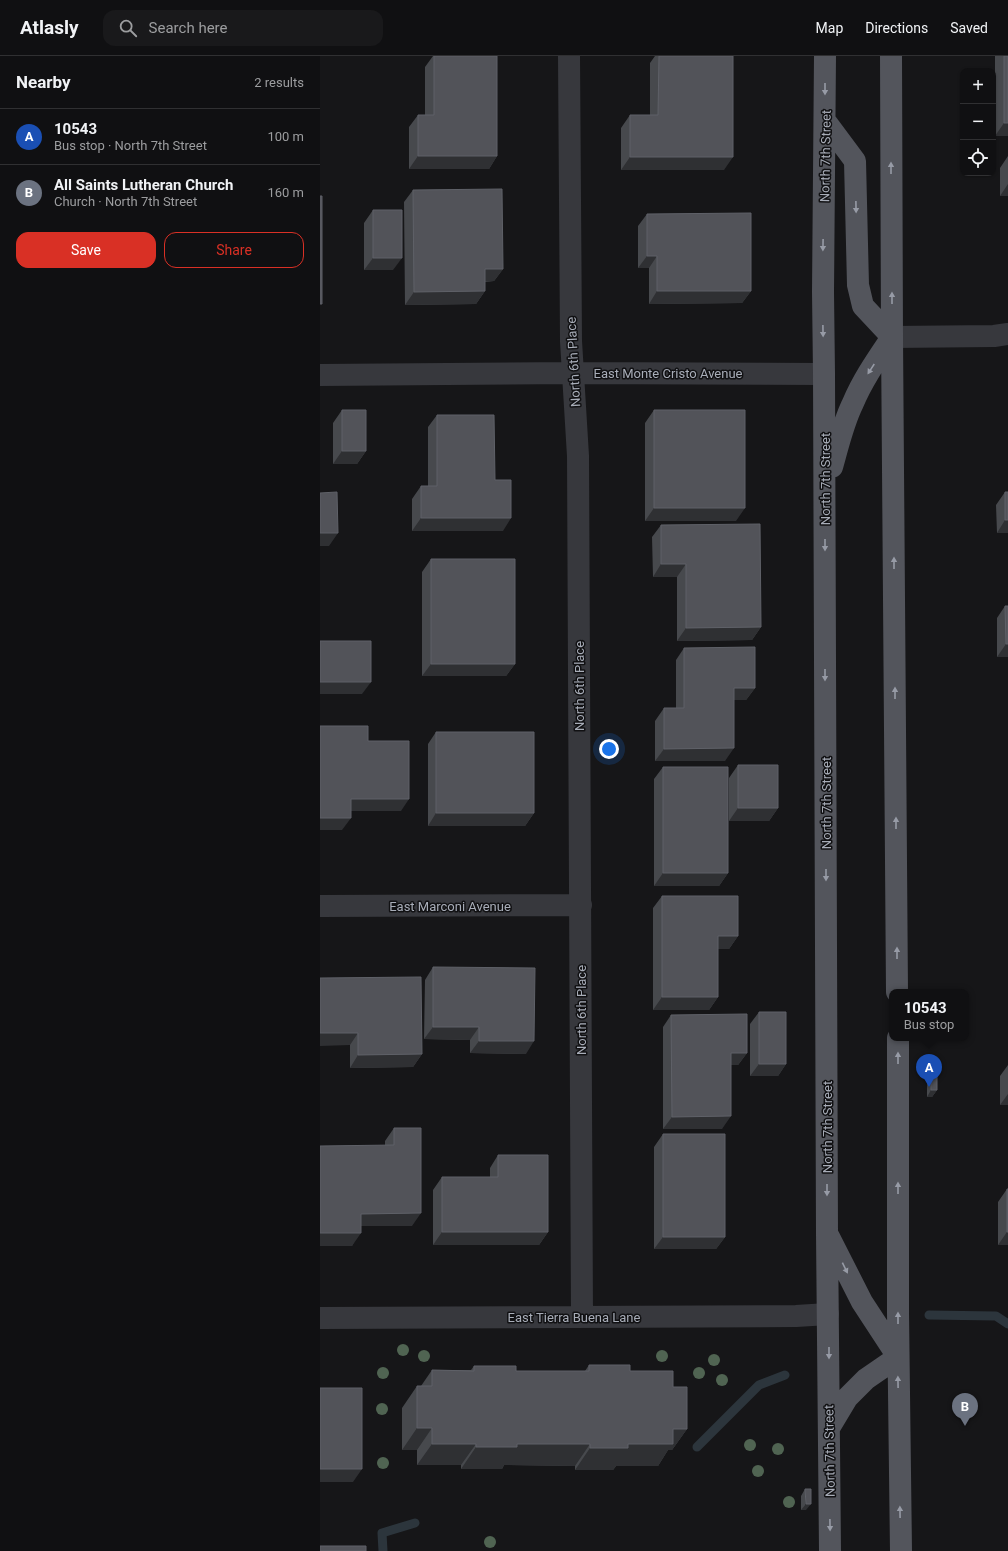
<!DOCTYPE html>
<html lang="en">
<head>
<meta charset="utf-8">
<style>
	body { margin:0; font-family:Roboto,sans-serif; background:#19191b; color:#f1f3f6 }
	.controls { position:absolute; right:12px; top:12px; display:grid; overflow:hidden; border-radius:8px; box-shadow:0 1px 3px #0004 }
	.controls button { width:36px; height:36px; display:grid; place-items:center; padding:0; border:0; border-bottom:1px solid #303032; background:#101012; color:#f1f3f6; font:20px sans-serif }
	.you { position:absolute; left:289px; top:693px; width:14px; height:14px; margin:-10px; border:3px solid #fff; border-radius:50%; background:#1a73e8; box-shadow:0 0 0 6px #1a73e833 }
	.badge { display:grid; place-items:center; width:26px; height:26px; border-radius:50%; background:#d93025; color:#fff; font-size:13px; font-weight:700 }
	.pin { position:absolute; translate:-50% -33px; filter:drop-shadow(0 1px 2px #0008) }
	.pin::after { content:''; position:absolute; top:21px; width:14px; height:12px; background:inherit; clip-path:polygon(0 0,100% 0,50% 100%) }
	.popup { position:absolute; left:569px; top:933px; width:80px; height:52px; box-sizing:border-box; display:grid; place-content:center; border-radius:8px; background:#101012; filter:drop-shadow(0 1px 3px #0005); font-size:13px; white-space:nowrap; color:#9c9d9f }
	.popup b { font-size:15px; color:#f1f3f6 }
	.popup::after { content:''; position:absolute; left:50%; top:100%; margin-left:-8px; border:8px solid transparent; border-top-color:#101012 }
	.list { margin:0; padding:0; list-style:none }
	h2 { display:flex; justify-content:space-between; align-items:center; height:52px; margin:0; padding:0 16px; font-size:17px }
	h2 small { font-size:13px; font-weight:400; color:#9c9d9f }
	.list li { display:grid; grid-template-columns:26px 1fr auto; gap:12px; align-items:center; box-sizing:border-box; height:56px; padding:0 16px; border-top:1px solid #303032 }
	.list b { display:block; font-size:15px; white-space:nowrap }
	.list p { margin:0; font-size:13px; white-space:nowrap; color:#9c9d9f }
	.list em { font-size:13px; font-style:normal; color:#9c9d9f }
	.actions { display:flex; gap:8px; padding:12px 16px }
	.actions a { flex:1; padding:9px 0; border:1px solid #d93025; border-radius:12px; text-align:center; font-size:14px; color:#d93025 }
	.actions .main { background:#d93025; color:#fff }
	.icon { flex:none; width:22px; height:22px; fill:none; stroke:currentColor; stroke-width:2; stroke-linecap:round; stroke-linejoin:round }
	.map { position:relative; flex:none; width:688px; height:1495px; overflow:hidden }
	header { display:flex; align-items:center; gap:24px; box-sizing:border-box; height:56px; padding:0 20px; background:#101012; border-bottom:1px solid #303032 }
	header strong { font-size:19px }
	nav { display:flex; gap:22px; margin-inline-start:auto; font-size:14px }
	.search { width:280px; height:36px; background:#19191b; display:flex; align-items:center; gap:10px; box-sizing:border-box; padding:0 14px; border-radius:12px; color:#9c9d9f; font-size:15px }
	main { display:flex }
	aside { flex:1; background:#101012 }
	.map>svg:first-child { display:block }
</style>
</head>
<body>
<header>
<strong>Atlasly</strong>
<div class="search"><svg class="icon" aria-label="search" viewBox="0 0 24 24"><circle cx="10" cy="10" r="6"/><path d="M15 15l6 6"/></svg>Search here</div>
<nav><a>Map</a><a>Directions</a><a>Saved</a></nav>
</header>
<main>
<aside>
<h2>Nearby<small>2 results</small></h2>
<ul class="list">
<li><span class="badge" style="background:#1a4fb4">A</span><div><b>10543</b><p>Bus stop · North 7th Street</p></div><em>100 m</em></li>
<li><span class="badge" style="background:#6b7280">B</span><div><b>All Saints Lutheran Church</b><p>Church · North 7th Street</p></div><em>160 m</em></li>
</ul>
<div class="actions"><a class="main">Save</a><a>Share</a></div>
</aside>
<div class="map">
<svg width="688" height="1495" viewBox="0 0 688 1495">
	<rect width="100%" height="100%" fill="#161618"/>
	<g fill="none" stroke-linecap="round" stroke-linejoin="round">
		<!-- stream -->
		<path stroke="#2c353c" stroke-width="9" d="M 609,1259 L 676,1260 L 688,1268
			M 377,1391 L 439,1329 L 465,1319
			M 63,1495 L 62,1477 L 95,1467"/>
		<!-- minor -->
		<path stroke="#37383d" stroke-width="22" d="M 249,0 L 251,285 L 258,400 L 262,1261
			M 572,281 L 674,280 L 688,278
			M 0,319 L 252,317 L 504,318
			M 0,850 L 261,849
			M 0,1262 L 476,1260 L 508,1258"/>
		<!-- primary -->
		<path stroke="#53555c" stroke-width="22" d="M 505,0 L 503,236 L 504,318 L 507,1177 L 510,1495
			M 571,0 L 572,281 L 577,936
			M 506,66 L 535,105 L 538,229 L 543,250 L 572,281
			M 512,411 C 518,390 523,367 533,347 C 543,323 558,302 572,281
			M 578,982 L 578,1257 L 581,1495
			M 509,1181 L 542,1246 L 578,1301
			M 509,1372 L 527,1342 L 546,1323 L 578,1301"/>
	</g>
	<!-- trees -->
	<g fill="#506452">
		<circle cx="83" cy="1294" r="6"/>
		<circle cx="104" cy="1300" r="6"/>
		<circle cx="342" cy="1300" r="6"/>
		<circle cx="394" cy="1304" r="6"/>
		<circle cx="63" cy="1317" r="6"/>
		<circle cx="379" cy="1317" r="6"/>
		<circle cx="402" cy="1324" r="6"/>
		<circle cx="62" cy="1353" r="6"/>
		<circle cx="430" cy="1389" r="6"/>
		<circle cx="458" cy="1393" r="6"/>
		<circle cx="63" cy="1407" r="6"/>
		<circle cx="438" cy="1415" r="6"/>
		<circle cx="469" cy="1446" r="6"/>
		<circle cx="170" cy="1486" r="6"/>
	</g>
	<!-- wall -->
	<path fill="#47494d" d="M 113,0 L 177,0 L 177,100 L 169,113 L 89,113 L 89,71 L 98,59 L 105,59 L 105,11 Z
		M 335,0 L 413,0 L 404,114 L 301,114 L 301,72 L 310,59 L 330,59 L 330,7 Z
		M 675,0 L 688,0 L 688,80 L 675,80 Z
		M 688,100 L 688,140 L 680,140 L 680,112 Z
		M 93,134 L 183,213 L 174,225 L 165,226 L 165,235 L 156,248 L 85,249 L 84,146 Z
		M 53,154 L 73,214 L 44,214 L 44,167 Z
		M 327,158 L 431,235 L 422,247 L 329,248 L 329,212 L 318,212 L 318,170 Z
		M 22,354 L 46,395 L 37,408 L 13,408 L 13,367 Z
		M 334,354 L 416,465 L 325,465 L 325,367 Z
		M 117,359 L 175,424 L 183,475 L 92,475 L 92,443 L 101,430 L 108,430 L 108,371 Z
		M 685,436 L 688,477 L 677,477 L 676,449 Z
		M 341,469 L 441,571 L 432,584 L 357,585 L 357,521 L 333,521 L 332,481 Z
		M 111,503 L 195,608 L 186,620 L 102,620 L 102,516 Z
		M 685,550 L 688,601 L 677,601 L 677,562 Z
		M 364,592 L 435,632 L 426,644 L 414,644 L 405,705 L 335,705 L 335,665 L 344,652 L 356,652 L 356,604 Z
		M 116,676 L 214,757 L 205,770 L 108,770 L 108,688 Z
		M 418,709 L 458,752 L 449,765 L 409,765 L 409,722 Z
		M 343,711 L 408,817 L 399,830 L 334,830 L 334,723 Z
		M 342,840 L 418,880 L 409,893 L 398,893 L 398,941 L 389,954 L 333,954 L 333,852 Z
		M 113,911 L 206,998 L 150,997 L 150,984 L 104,983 L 105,924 Z
		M 0,922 L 102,998 L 93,1011 L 30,1012 L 30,989 Z
		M 439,956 L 466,1008 L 458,1020 L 430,1020 L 430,968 Z
		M 351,959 L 427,997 L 418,1009 L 411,1009 L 402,1073 L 343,1073 L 343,971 Z
		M 688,1009 L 688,1049 L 680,1049 L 680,1020 Z
		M 611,1019 L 617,1034 L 612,1041 L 607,1041 L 607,1026 Z
		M 74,1072 L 92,1170 L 41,1170 L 32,1190 L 0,1190 L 65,1090 L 65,1085 Z
		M 343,1078 L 405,1181 L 396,1193 L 334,1193 L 334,1091 Z
		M 178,1099 L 228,1176 L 219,1189 L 113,1189 L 113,1134 L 122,1121 L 170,1121 L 170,1112 Z
		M 687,1133 L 688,1189 L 678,1189 L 678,1146 Z
		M 269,1309 L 310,1315 L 353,1331 L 367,1373 L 352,1394 L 348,1394 L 338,1410 L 296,1410 L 293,1414 L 255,1414 L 255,1410 L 184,1409 L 182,1413 L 141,1413 L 141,1409 L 97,1409 L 97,1394 L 82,1394 L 82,1352 L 97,1330 L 101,1330 L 112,1314 L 151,1314 L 154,1310 L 196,1315 L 265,1315 Z
		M 485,1433 L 486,1454 L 481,1454 L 481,1440 Z"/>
	<!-- shaded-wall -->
	<path fill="#2f3033" d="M 684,67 L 688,67 L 688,80 L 675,80 Z
		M 98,100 L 177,100 L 169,113 L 89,113 Z
		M 310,101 L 413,101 L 404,114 L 301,114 Z
		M 688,128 L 688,140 L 680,140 Z
		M 327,200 L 337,200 L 329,212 L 318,212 Z
		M 53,202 L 82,202 L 73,214 L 44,214 Z
		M 165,213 L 183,213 L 174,225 L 156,226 Z
		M 165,235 L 156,248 L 85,249 L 94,236 Z
		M 337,235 L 431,235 L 422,247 L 329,248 Z
		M 22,395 L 46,395 L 37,408 L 13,408 Z
		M 334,452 L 425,452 L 416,465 L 325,465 Z
		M 101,462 L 191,462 L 183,475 L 92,475 Z
		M 685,464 L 688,464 L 688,477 L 677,477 Z
		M 0,477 L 18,477 L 9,490 L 0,490 Z
		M 341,508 L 366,508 L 357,521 L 333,521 Z
		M 441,571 L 432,584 L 357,585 L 366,572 Z
		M 686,588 L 688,588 L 688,601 L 677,601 Z
		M 111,608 L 195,608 L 186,620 L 102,620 Z
		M 0,626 L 51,626 L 42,638 L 0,638 Z
		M 414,632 L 435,632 L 426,644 L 405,644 Z
		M 414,692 L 405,705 L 335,705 L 344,693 Z
		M 31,743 L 89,743 L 81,755 L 22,755 Z
		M 418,752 L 458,752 L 449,765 L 409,765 Z
		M 116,757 L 214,757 L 205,770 L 108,770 Z
		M 0,762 L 31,762 L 22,774 L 0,774 Z
		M 343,817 L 408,817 L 399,830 L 334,830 Z
		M 398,880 L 418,880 L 409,893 L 389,893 Z
		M 342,941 L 398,941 L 389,954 L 333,954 Z
		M 113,971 L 159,971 L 150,984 L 104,983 Z
		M 0,977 L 38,977 L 30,989 L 0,990 Z
		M 159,985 L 214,985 L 206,998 L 150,997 Z
		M 411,997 L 427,997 L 418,1009 L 402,1009 Z
		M 102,998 L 93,1011 L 30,1012 L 38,999 Z
		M 439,1008 L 466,1008 L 458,1020 L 430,1020 Z
		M 611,1034 L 617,1034 L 612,1041 L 607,1041 Z
		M 688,1038 L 688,1049 L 680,1049 Z
		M 411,1060 L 402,1073 L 343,1073 L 352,1061 Z
		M 101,1157 L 92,1170 L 32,1170 L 41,1158 Z
		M 122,1176 L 228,1176 L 219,1189 L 113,1189 Z
		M 687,1176 L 688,1176 L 688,1189 L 678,1189 Z
		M 0,1177 L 41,1177 L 32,1190 L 0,1190 Z
		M 343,1181 L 405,1181 L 396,1193 L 334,1193 Z
		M 97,1372 L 112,1372 L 97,1394 L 82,1394 Z
		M 353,1373 L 367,1373 L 352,1394 L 348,1394 L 338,1410 L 296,1410 L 293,1414 L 255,1414 L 270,1392 L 308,1388 Z
		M 112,1388 L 156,1388 L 141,1409 L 97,1409 Z
		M 197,1388 L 270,1388 L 255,1410 L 184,1409 L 182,1413 L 141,1413 L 156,1391 Z
		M 0,1413 L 42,1413 L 33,1426 L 0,1426 Z
		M 486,1448 L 491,1448 L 486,1454 L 481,1454 Z"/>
	<!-- building -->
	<path fill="#525359" stroke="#5f6168" d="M 114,0 L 177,0 L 177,100 L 98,100 L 98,59 L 114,59 Z
		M 339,0 L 413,0 L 413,101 L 310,101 L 310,59 L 338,59 Z
		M 684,0 L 688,0 L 688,67 L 684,67 Z
		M 182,133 L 183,213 L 165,213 L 165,235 L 94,236 L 93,134 Z
		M 0,140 L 2,140 L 2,248 L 0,248 Z
		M 53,154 L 82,154 L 82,202 L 53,202 Z
		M 431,157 L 431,235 L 337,235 L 337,200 L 327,200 L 327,158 Z
		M 22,354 L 46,354 L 46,395 L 22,395 Z
		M 334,354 L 425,354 L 425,452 L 334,452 Z
		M 117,359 L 174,359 L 175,424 L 191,424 L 191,462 L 101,462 L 101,430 L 117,430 Z
		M 17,436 L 18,477 L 0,477 L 0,437 Z
		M 685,436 L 688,436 L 688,464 L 685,464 Z
		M 440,468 L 441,571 L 366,572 L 366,508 L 341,508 L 341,469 Z
		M 111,503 L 195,503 L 195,608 L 111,608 Z
		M 685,550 L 688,550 L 688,588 L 686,588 Z
		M 0,585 L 51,585 L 51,626 L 0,626 Z
		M 435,591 L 435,632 L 414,632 L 414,692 L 344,693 L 344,652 L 364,652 L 364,592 Z
		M 0,670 L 48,670 L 48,685 L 89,685 L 89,743 L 31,743 L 31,762 L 0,762 Z
		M 116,676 L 214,676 L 214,757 L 116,757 Z
		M 418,709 L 458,709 L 458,752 L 418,752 Z
		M 343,711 L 408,711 L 408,817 L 343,817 Z
		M 342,840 L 418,840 L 418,880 L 398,880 L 398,941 L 342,941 Z
		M 113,911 L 215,912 L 214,985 L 159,985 L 159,971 L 113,971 Z
		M 101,921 L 102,998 L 38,999 L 38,977 L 0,977 L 0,922 Z
		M 439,956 L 466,956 L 466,1008 L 439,1008 Z
		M 427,958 L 427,997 L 411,997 L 411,1060 L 352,1061 L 351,959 Z
		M 611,1019 L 617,1020 L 617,1034 L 611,1034 Z
		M 74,1072 L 101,1072 L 101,1157 L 41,1158 L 41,1177 L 0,1177 L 0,1090 L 74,1089 Z
		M 343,1078 L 405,1078 L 405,1181 L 343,1181 Z
		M 178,1099 L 228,1099 L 228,1176 L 122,1176 L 122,1121 L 178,1121 Z
		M 687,1133 L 688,1133 L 688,1176 L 687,1176 Z
		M 269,1309 L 310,1309 L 310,1315 L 353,1315 L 353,1331 L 367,1331 L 367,1373 L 353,1373 L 353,1388 L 308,1388 L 308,1392 L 270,1392 L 270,1388 L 197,1388 L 197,1391 L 156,1391 L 156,1388 L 112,1388 L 112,1372 L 97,1372 L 97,1330 L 112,1330 L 112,1314 L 154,1315 L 154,1310 L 196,1310 L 196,1315 L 269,1315 Z
		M 0,1332 L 42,1332 L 42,1413 L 0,1413 Z
		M 485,1433 L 491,1433 L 491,1448 L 486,1448 Z
		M 0,1490 L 46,1490 L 46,1495 L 0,1495 Z"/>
	<!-- one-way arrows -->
	<defs><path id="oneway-solid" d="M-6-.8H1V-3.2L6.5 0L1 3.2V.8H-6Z"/></defs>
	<g fill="#979ba6">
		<use href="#oneway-solid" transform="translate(505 33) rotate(90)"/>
		<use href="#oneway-solid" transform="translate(571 112) rotate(-90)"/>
		<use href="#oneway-solid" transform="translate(536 151) rotate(89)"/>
		<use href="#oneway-solid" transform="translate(503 189) rotate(91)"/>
		<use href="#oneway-solid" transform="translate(572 242) rotate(-90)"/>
		<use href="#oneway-solid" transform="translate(503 275) rotate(89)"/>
		<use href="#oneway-solid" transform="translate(551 313) rotate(123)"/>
		<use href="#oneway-solid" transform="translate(505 489) rotate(90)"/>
		<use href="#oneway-solid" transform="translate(574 507) rotate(-90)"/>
		<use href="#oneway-solid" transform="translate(505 619) rotate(90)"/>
		<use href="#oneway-solid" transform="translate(575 637) rotate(-90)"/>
		<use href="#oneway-solid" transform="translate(576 767) rotate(-90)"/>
		<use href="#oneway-solid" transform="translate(506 819) rotate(90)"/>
		<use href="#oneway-solid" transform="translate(577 897) rotate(-90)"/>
		<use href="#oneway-solid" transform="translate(578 1002) rotate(-90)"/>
		<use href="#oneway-solid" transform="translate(578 1132) rotate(-90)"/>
		<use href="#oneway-solid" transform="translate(507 1134) rotate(90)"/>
		<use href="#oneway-solid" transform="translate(525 1212) rotate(64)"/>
		<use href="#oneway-solid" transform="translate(578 1262) rotate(-90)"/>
		<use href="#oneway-solid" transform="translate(509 1297) rotate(90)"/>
		<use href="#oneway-solid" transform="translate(578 1326) rotate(-91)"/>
		<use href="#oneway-solid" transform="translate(580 1456) rotate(-91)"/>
		<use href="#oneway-solid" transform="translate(510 1469) rotate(89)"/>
	</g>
	<g text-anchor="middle" stroke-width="3" stroke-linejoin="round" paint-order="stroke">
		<!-- street labels -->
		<g font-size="13" fill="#a8adb8" stroke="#111113">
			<text transform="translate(505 100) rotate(-89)" y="5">North 7th Street</text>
			<text transform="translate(253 306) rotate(-93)" y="5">North 6th Place</text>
			<text x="348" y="322">East Monte Cristo Avenue</text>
			<text transform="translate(505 423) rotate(-90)" y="5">North 7th Street</text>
			<text transform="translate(259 630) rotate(-90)" y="5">North 6th Place</text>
			<text transform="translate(506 747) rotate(-90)" y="5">North 7th Street</text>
			<text x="130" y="855">East Marconi Avenue</text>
			<text transform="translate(261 954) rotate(-90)" y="5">North 6th Place</text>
			<text transform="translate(507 1071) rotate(-90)" y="5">North 7th Street</text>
			<text x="254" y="1266">East Tierra Buena Lane</text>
			<text transform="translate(509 1395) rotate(-91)" y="5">North 7th Street</text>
		</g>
	</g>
</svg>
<div class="controls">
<button>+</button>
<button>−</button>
<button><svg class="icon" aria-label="locate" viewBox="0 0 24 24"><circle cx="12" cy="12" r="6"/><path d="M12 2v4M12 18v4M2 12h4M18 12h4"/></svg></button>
</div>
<div class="you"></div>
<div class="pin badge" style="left:609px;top:1031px;background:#1a4fb4">A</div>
<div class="popup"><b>10543</b>Bus stop</div>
<div class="pin badge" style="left:645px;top:1370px;background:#6b7280">B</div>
</div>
</main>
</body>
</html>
